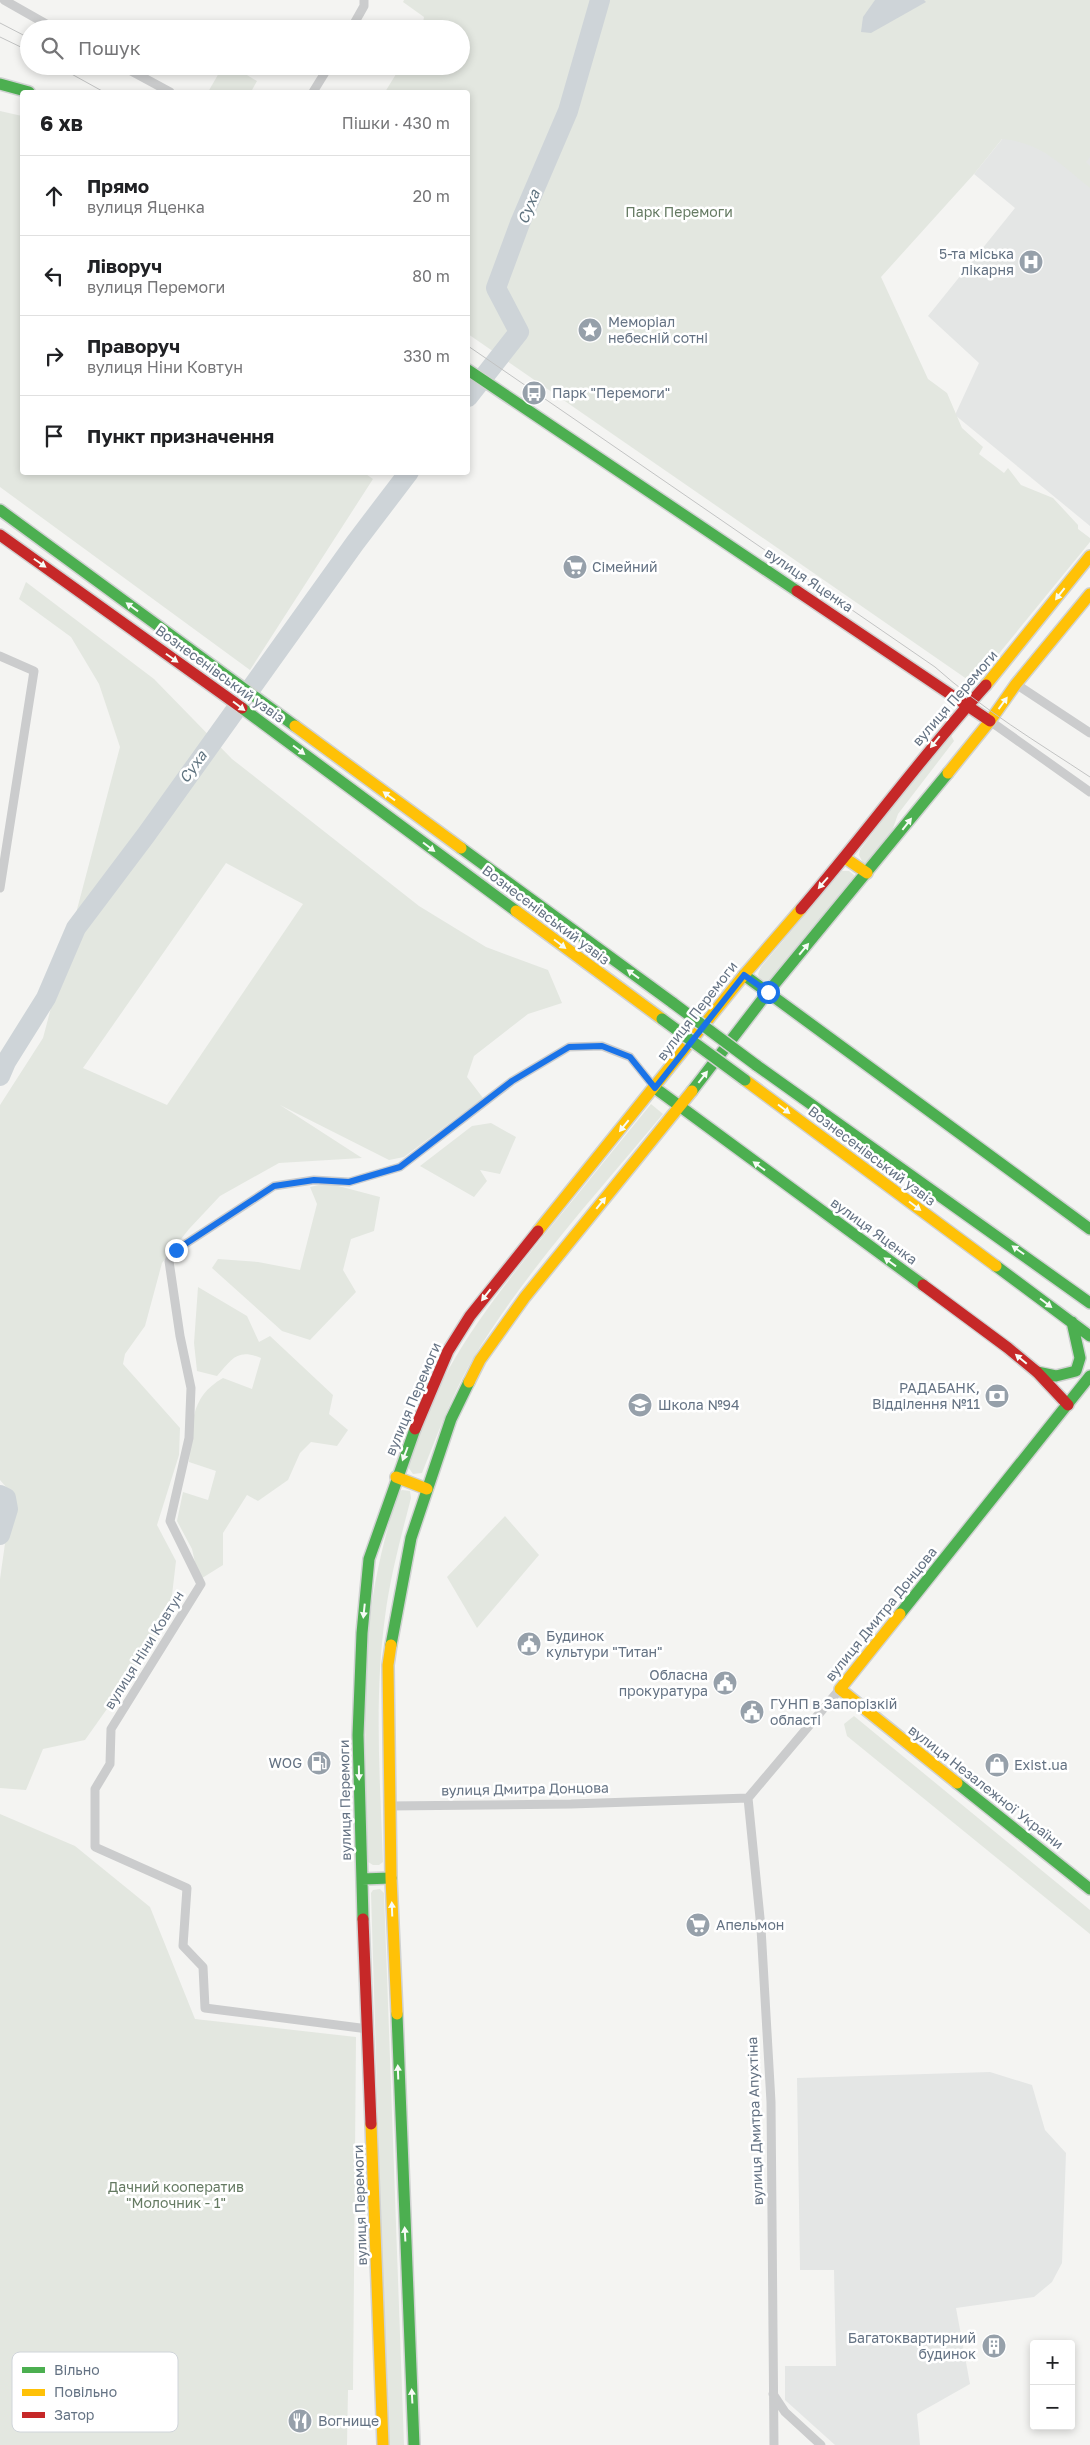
<!DOCTYPE html>
<html lang="uk">
<head>
<meta charset="utf-8">
<style>
	body { margin:0; font-family:"Golos Text",sans-serif; background:#f2f2f2; color:#202124 }
	.controls { position:absolute; right:15px; bottom:15px; display:grid; overflow:hidden; border-radius:5px; box-shadow:0 2px 8px #0003 }
	.controls button { width:45px; height:45px; display:grid; place-items:center; padding:0; border:0; border-bottom:1px solid #e0e0e0; background:#fff; color:#202124; font:25px sans-serif }
	.stop { position:absolute; width:15px; height:15px; margin:-11px; border:4px solid #1a73e8; border-radius:50%; background:#fff }
	.stop.end { background:#1a73e8; border-color:#fff; box-shadow:0 1px 5px #0008 }
	.list { margin:0; padding:0; list-style:none }
	h2 { display:flex; justify-content:space-between; align-items:center; height:65px; margin:0; padding:0 20px; font-size:21px }
	h2 small { font-size:16px; font-weight:400; color:#757577 }
	.list li { display:grid; grid-template-columns:32px 1fr auto; gap:15px; align-items:center; box-sizing:border-box; height:80px; padding:0 20px; border-top:1px solid #e0e0e0 }
	.list b { display:block; font-size:19px; white-space:nowrap }
	.list p { margin:0; font-size:16px; white-space:nowrap; color:#757577 }
	.list em { font-size:16px; font-style:normal; color:#757577 }
	.icon { flex:none; width:28px; height:28px; fill:none; stroke:currentColor; stroke-width:2; stroke-linecap:round; stroke-linejoin:round }
	.map { position:relative; flex:none; width:1090px; height:2445px; overflow:hidden }
	.search { position:absolute; background:#fff; box-shadow:0 2px 8px #0003; left:20px; top:20px; width:450px; height:55px; display:flex; align-items:center; gap:12px; box-sizing:border-box; padding:0 18px; border-radius:28px; color:#757577; font-size:19px }
	.panel { position:absolute; background:#fff; box-shadow:0 2px 8px #0003; left:20px; top:90px; width:450px; height:385px; border-radius:5px }
	.map>svg:first-child { display:block }
</style>
</head>
<body>
<div class="map">
<svg width="1090" height="2445" viewBox="0 0 1090 2445">
	<rect width="100%" height="100%" fill="#f4f4f2"/>
	<!-- built -->
	<path fill="#e4e6e5" d="M 1090,30 L 1090,526 L 955,415 L 979,363 L 928,316 L 1015,208 L 974,174 Z
		M 990,2072 L 1032,2085 L 1045,2130 L 1066,2153 L 1062,2263 L 1052,2282 L 1034,2297 L 956,2308 L 970,2384 L 917,2414 L 920,2445 L 835,2445 L 785,2400 L 785,2366 L 836,2366 L 834,2270 L 800,2270 L 797,2078 Z"/>
	<!-- green -->
	<path fill="#e3e7e0" fill-rule="evenodd" d="M 404,0 L 1090,0 L 1090,157 L 1086,162 L 1090,166 L 1090,188 C 1060,164 1042,143 1002,139 L 974,174 L 881,277 L 928,379 L 947,393 L 962,428 L 983,447 L 979,454 L 1004,473 L 1008,468 L 1021,485 L 1053,498 L 1078,525 L 1078,529 L 1090,538 L 1090,542 L 974,684 L 468,334 L 468,92 L 385,92 L 401,66 L 461,66 L 461,29 L 422,29 L 424,17 L 403,2 Z
		M 223,66 L 232,66 L 257,81 L 251,92 L 208,92 Z
		M 0,111 L 22,116 L 22,472 L 363,472 L 373,479 L 250,670 L 0,487 Z
		M 26,582 L 154,679 L 232,759 L 419,906 L 486,947 L 548,970 L 562,1003 L 528,1014 L 474,1056 L 467,1077 L 483,1098 L 404,1157 L 389,1160 L 280,1105 L 362,1158 L 279,1163 L 220,1196 L 189,1229 L 162,1263 L 145,1326 L 125,1354 L 123,1364 L 180,1428 L 179,1455 L 157,1525 L 176,1561 L 170,1612 L 155,1641 L 85,1740 L 43,1749 L 26,1790 L 0,1788 L 0,1579 L 12,1494 L 0,1480 L 0,1105 L 43,1038 L 120,747 L 99,684 L 71,637 L 19,599 ZM 226,863 L 303,904 L 167,1105 L 83,1068 Z
		M 947,735 L 951,735 L 954,741 L 898,814 L 890,837 L 867,863 L 863,863 L 859,855 L 860,850 Z
		M 842,871 L 849,871 L 854,875 L 853,882 L 772,978 L 768,982 L 760,980 L 758,974 L 761,967 Z
		M 651,1104 L 663,1114 C 597,1194 524,1272 471,1362 C 451,1397 437,1436 422,1473 L 413,1474 L 408,1467 C 433,1374 491,1301 550,1228 C 584,1187 617,1145 651,1104 Z
		M 491,1123 L 516,1137 L 500,1174 L 480,1170 L 487,1181 L 474,1197 L 420,1166 L 472,1126 Z
		M 327,1183 L 380,1197 L 374,1231 L 351,1239 L 343,1270 L 356,1292 L 310,1340 L 282,1331 L 212,1268 L 218,1259 L 258,1262 L 300,1270 L 317,1204 L 310,1187 Z
		M 198,1287 L 247,1316 L 259,1342 L 270,1336 L 333,1395 L 329,1414 L 348,1430 L 337,1446 L 311,1442 L 300,1453 L 288,1480 L 258,1501 L 247,1495 L 223,1533 L 223,1565 L 199,1580 L 192,1549 L 177,1521 L 183,1492 L 208,1500 L 216,1471 L 189,1462 C 193,1426 188,1398 223,1378 L 252,1389 L 261,1358 C 237,1348 232,1359 217,1376 L 197,1371 L 194,1343 Z
		M 402,1490 L 410,1491 L 411,1498 C 401,1537 390,1577 385,1617 C 374,1697 380,1781 383,1862 L 379,1865 L 373,1865 L 368,1862 C 366,1789 363,1715 368,1642 C 371,1591 383,1541 398,1493 Z
		M 505,1516 L 539,1555 L 477,1628 L 447,1577 Z
		M 854,1716 L 1090,1910 L 1090,1934 L 847,1736 L 844,1724 Z
		M 0,1814 L 75,1846 L 150,1907 L 195,2019 L 356,2037 L 353,2390 L 348,2390 L 347,2445 L 0,2445 Z
		M 380,1889 L 384,1893 L 404,2445 L 389,2445 L 379,2331 L 383,2288 L 371,1893 L 373,1890 Z"/>
	<!-- water -->
	<path fill="#ced4d8" d="M 875,0 L 924,0 L 926,2 L 871,33 L 861,32 L 863,17 Z"/>
	<g fill="none" stroke-linecap="round" stroke-linejoin="round">
		<!-- river -->
		<path stroke="#ced4d8" stroke-width="20" d="M 468,397 L 519,332 L 496,288 L 520,223 L 568,111 L 600,0
			M 0,1076 L 6,1062 L 46,998 L 76,928 L 146,835 L 355,543 L 409,472
			M 0,1495 L 6,1498 L 8,1509 L 0,1535"/>
		<defs>
			<path id="fast" d="M 0,84 L 29,92
				M 468,370 L 797,591
				M 0,510 L 295,726
				M 242,708 L 516,911
				M 461,848 L 673,1003
				M 744,975 L 1090,1229
				M 756,1065 L 1090,1303
				M 655,1088 L 923,1285
				M 692,1091 L 768,992 L 948,773
				M 996,1266 L 1090,1336
				M 1037,1372 L 1056,1376 L 1076,1371 L 1080,1358 L 1072,1322
				M 900,1614 L 1090,1376
				M 391,1645 L 411,1538 L 451,1419 L 469,1382
				M 957,1783 L 1090,1889
				M 362,1879 L 391,1878
				M 363,1919 L 358,1735 L 362,1633 L 369,1559 L 415,1429
				M 397,2014 L 414,2445"/>
			<path id="slow" d="M 986,685 L 1090,556
				M 295,726 L 461,848
				M 948,773 L 990,721 L 1016,684 L 1090,594
				M 845,858 L 867,873
				M 516,911 L 662,1019
				M 745,1080 L 996,1266
				M 538,1231 L 744,975 L 801,909
				M 469,1382 L 480,1360 L 525,1297 L 692,1091
				M 396,1477 L 427,1489
				M 900,1614 L 840,1689 L 957,1783
				M 391,1645 L 388,1665 L 391,1878 L 397,2014
				M 371,2124 L 383,2445"/>
			<path id="jam" d="M 0,535 L 242,708
				M 797,591 L 990,721
				M 801,909 C 864,836 921,757 986,685
				M 923,1285 L 1008,1348 L 1037,1372 L 1068,1405
				M 415,1429 L 448,1351 L 470,1316 L 538,1231
				M 363,1919 L 371,2124"/>
		</defs>
		<!-- fast casing -->
		<use href="#fast" stroke="#d0d2d2" stroke-width="14"/>
		<!-- slow casing -->
		<use href="#slow" stroke="#d0d2d2" stroke-width="14"/>
		<!-- jam casing -->
		<use href="#jam" stroke="#d0d2d2" stroke-width="14"/>
		<!-- street -->
		<path stroke="#cbcccd" stroke-width="9" d="M 4,0 L 55,29
			M 351,29 L 364,6 L 364,0
			M 122,66 L 170,92
			M 313,92 L 329,66
			M 0,656 L 34,671 L 0,888
			M 1016,684 L 1090,733
			M 990,721 L 1090,792
			M 748,1798 L 761,1928 L 771,2102 L 774,2445
			M 389,1806 L 571,1804 L 748,1798 L 840,1689
			M 368,2029 L 205,2008 L 203,1967 L 183,1946 L 187,1888 L 95,1847 L 95,1789 L 110,1764 L 111,1729 L 201,1584 L 170,1521 L 189,1438 L 191,1388 L 180,1336 L 169,1261 L 176,1250 L 274,1186 L 314,1180 L 349,1182 L 400,1167 L 512,1081 L 569,1047 L 602,1046 L 630,1057 L 655,1088
			M 773,2394 L 785,2412 L 821,2445"/>
		<!-- fast -->
		<use href="#fast" stroke="#4caf50" stroke-width="11"/>
		<!-- slow -->
		<use href="#slow" stroke="#ffc107" stroke-width="11"/>
		<!-- jam -->
		<use href="#jam" stroke="#c62828" stroke-width="11"/>
		<!-- tram -->
		<path stroke="#c2c3c3" stroke-width="1" d="M 0,23 L 29,38
			M 0,37 L 29,51
			M 57,66 L 104,92
			M 468,346 L 935,667 C 982,709 1037,742 1090,777"/>
		<defs>
			<path id="fast-bridge" d="M 673,1003 L 756,1065
				M 662,1019 L 745,1080"/>
		</defs>
		<!-- fast-bridge casing -->
		<use href="#fast-bridge" stroke="#d1d2d1" stroke-width="14" stroke-linecap="butt"/>
		<!-- fast-bridge -->
		<use href="#fast-bridge" stroke="#4caf50" stroke-width="11"/>
	</g>
	<!-- one-way arrows -->
	<defs><path id="oneway-solid" d="M-6-.8H1V-3.2L6.5 0L1 3.2V.8H-6Z" transform="scale(1.25)"/></defs>
	<g fill="#f6fbf6">
		<use href="#oneway-solid" transform="translate(40 563) rotate(35)"/>
		<use href="#oneway-solid" transform="translate(1060 594) rotate(128)"/>
		<use href="#oneway-solid" transform="translate(132 607) rotate(-144)"/>
		<use href="#oneway-solid" transform="translate(172 658) rotate(35)"/>
		<use href="#oneway-solid" transform="translate(1003 703) rotate(-54)"/>
		<use href="#oneway-solid" transform="translate(239 706) rotate(37)"/>
		<use href="#oneway-solid" transform="translate(935 742) rotate(129)"/>
		<use href="#oneway-solid" transform="translate(299 750) rotate(37)"/>
		<use href="#oneway-solid" transform="translate(389 796) rotate(-144)"/>
		<use href="#oneway-solid" transform="translate(907 824) rotate(-52)"/>
		<use href="#oneway-solid" transform="translate(429 847) rotate(37)"/>
		<use href="#oneway-solid" transform="translate(823 883) rotate(131)"/>
		<use href="#oneway-solid" transform="translate(560 944) rotate(37)"/>
		<use href="#oneway-solid" transform="translate(804 949) rotate(-50)"/>
		<use href="#oneway-solid" transform="translate(633 974) rotate(-144)"/>
		<use href="#oneway-solid" transform="translate(703 1077) rotate(-52)"/>
		<use href="#oneway-solid" transform="translate(784 1109) rotate(37)"/>
		<use href="#oneway-solid" transform="translate(624 1126) rotate(129)"/>
		<use href="#oneway-solid" transform="translate(759 1166) rotate(-144)"/>
		<use href="#oneway-solid" transform="translate(601 1203) rotate(-51)"/>
		<use href="#oneway-solid" transform="translate(915 1206) rotate(37)"/>
		<use href="#oneway-solid" transform="translate(1018 1250) rotate(-145)"/>
		<use href="#oneway-solid" transform="translate(890 1262) rotate(-144)"/>
		<use href="#oneway-solid" transform="translate(486 1295) rotate(128)"/>
		<use href="#oneway-solid" transform="translate(1046 1303) rotate(37)"/>
		<use href="#oneway-solid" transform="translate(1021 1359) rotate(-140)"/>
		<use href="#oneway-solid" transform="translate(405 1454) rotate(111)"/>
		<use href="#oneway-solid" transform="translate(364 1611) rotate(96)"/>
		<use href="#oneway-solid" transform="translate(359 1773) rotate(89)"/>
		<use href="#oneway-solid" transform="translate(392 1909) rotate(-92)"/>
		<use href="#oneway-solid" transform="translate(398 2072) rotate(-92)"/>
		<use href="#oneway-solid" transform="translate(405 2234) rotate(-93)"/>
		<use href="#oneway-solid" transform="translate(412 2396) rotate(-93)"/>
	</g>
	<g fill="none" stroke-linecap="round" stroke-linejoin="round">
		<!-- route -->
		<path stroke="#1a73e8" stroke-width="6" d="M 176,1250 L 274,1186 L 314,1180 L 349,1182 L 400,1167 L 512,1081 L 569,1047 L 602,1046 L 630,1057 L 655,1088 L 744,975 L 768,992"/>
	</g>
	<!-- icons -->
	<defs>
		<symbol id="hospital-disc" viewBox="-11 -11 22 22"><circle r="9.5" fill="#96a0aa" stroke="#fff"/><path d="M-5-5h3v3.5h4V-5h3V5h-3V1.5h-4V5h-3Z" fill="#fff"/></symbol>
		<symbol id="sight-disc" viewBox="-11 -11 22 22"><circle r="9.5" fill="#96a0aa" stroke="#fff"/><path d="M0-6L1.8-2.2L6-1.7L2.9 1.2L3.7 5.4L0 3.3L-3.7 5.4L-2.9 1.2L-6-1.7L-1.8-2.2Z" fill="#fff"/></symbol>
		<symbol id="bus-disc" viewBox="-11 -11 22 22"><circle r="9.5" fill="#96a0aa" stroke="#fff"/><path d="M-5-6H5V4H4V6H2V4H-2V6H-4V4H-5ZM-3.5-4V0h7V-4ZM-3.5 1.2v1.5H-2V1.2ZM2 1.2v1.5H3.5V1.2Z" fill="#fff"/></symbol>
		<symbol id="supermarket-disc" viewBox="-11 -11 22 22"><circle r="9.5" fill="#96a0aa" stroke="#fff"/><path d="M-6-5.5h2.5l.6 2H6L4.5 2H-2.5L-4.4-4H-6ZM-1.5 3.2a1.3 1.3 0 1 0 .1 0ZM3 3.2a1.3 1.3 0 1 0 .1 0Z" fill="#fff"/></symbol>
		<symbol id="bank-disc" viewBox="-11 -11 22 22"><circle r="9.5" fill="#96a0aa" stroke="#fff"/><path d="M-6-4H6V4H-6ZM0-2.3a2.3 2.3 0 1 0 0 4.6a2.3 2.3 0 1 0 0-4.6Z" fill="#fff"/></symbol>
		<symbol id="school-disc" viewBox="-11 -11 22 22"><circle r="9.5" fill="#96a0aa" stroke="#fff"/><path d="M0-5L7-2L0 1L-7-2ZM-4 1L0 2.5L4 1V4Q0 6-4 4Z" fill="#fff"/></symbol>
		<symbol id="civic-disc" viewBox="-11 -11 22 22"><circle r="9.5" fill="#96a0aa" stroke="#fff"/><path d="M-.6-6.5H3V-4.5H.6V-3L4-1V1h2V6H-6V1h2V-1L-.6-3ZM-1.2 2.5V6h2.4V2.5Z" fill="#fff"/></symbol>
		<symbol id="fuel-disc" viewBox="-11 -11 22 22"><circle r="9.5" fill="#96a0aa" stroke="#fff"/><path d="M-5.5-6h7V0h2V4h1.3V-2.5L3-4.5l.8-.8L6-3V5H2.5V1h-1V6h-7ZM-4.2-4.7v3.2H.2V-4.7Z" fill="#fff"/></symbol>
		<symbol id="shop-disc" viewBox="-11 -11 22 22"><circle r="9.5" fill="#96a0aa" stroke="#fff"/><path d="M-5-2.5h2.3a2.7 3.5 0 0 1 5.4 0H5L5.5 6h-11ZM-1.5-2.5h3a1.5 2.3 0 0 0-3 0Z" fill="#fff"/></symbol>
		<symbol id="building-disc" viewBox="-11 -11 22 22"><circle r="9.5" fill="#96a0aa" stroke="#fff"/><path d="M-4-6H4V6H1V3H-1V6H-4ZM-2.5-4.3h1.7v1.8h-1.7ZM.8-4.3h1.7v1.8H.8ZM-2.5-1h1.7V.8h-1.7ZM.8-1h1.7V.8H.8Z" fill="#fff"/></symbol>
		<symbol id="restaurant-disc" viewBox="-11 -11 22 22"><circle r="9.5" fill="#96a0aa" stroke="#fff"/><path d="M-5-6h1v4h1v-4h1v4h1v-4h1v5L-1.5 .5V6h-2V.5L-5-1ZM5-6V6H3V1.5H1.5Q1.5-4 5-6Z" fill="#fff"/></symbol>
	</defs>
	<g fill-rule="evenodd">
		<use href="#hospital-disc" x="1017" y="248" width="28" height="28"/>
		<use href="#sight-disc" x="576" y="316" width="28" height="28"/>
		<use href="#bus-disc" x="520" y="379" width="28" height="28"/>
		<use href="#supermarket-disc" x="561" y="553" width="28" height="28"/>
		<use href="#bank-disc" x="983" y="1382" width="28" height="28"/>
		<use href="#school-disc" x="626" y="1391" width="28" height="28"/>
		<use href="#civic-disc" x="515" y="1630" width="28" height="28"/>
		<use href="#civic-disc" x="711" y="1669" width="28" height="28"/>
		<use href="#civic-disc" x="738" y="1698" width="28" height="28"/>
		<use href="#fuel-disc" x="305" y="1749" width="28" height="28"/>
		<use href="#shop-disc" x="983" y="1751" width="28" height="28"/>
		<use href="#supermarket-disc" x="684" y="1911" width="28" height="28"/>
		<use href="#building-disc" x="980" y="2332" width="28" height="28"/>
		<use href="#restaurant-disc" x="286" y="2407" width="28" height="28"/>
	</g>
	<g text-anchor="middle" stroke-width="5" stroke-linejoin="round" paint-order="stroke">
		<!-- park labels -->
		<g font-size="14" fill="#657a62" stroke="#fff">
			<text x="679" y="217">Парк Перемоги</text>
			<text x="176" y="2192">Дачний кооператив<tspan x="176" dy="16">"Молочник - 1"</tspan></text>
		</g>
		<!-- poi labels -->
		<g font-size="14" fill="#647283" stroke="#fff" text-anchor="start">
			<text x="1014" y="259" text-anchor="end">5-та міська<tspan x="1014" dy="16">лікарня</tspan></text>
			<text x="608" y="327">Меморіал<tspan x="608" dy="16">небесній сотні</tspan></text>
			<text x="552" y="398">Парк "Перемоги"</text>
			<text x="592" y="572">Сімейний</text>
			<text x="980" y="1393" text-anchor="end">РАДАБАНК,<tspan x="980" dy="16">Відділення №11</tspan></text>
			<text x="658" y="1410">Школа №94</text>
			<text x="546" y="1641">Будинок<tspan x="546" dy="16">культури "Титан"</tspan></text>
			<text x="708" y="1680" text-anchor="end">Обласна<tspan x="708" dy="16">прокуратура</tspan></text>
			<text x="770" y="1709">ГУНП в Запорізкій<tspan x="770" dy="16">області</tspan></text>
			<text x="302" y="1768" text-anchor="end">WOG</text>
			<text x="1014" y="1770">Exist.ua</text>
			<text x="716" y="1930">Апельмон</text>
			<text x="976" y="2343" text-anchor="end">Багатоквартирний<tspan x="976" dy="16">будинок</tspan></text>
			<text x="318" y="2426">Вогнище</text>
		</g>
		<!-- street labels -->
		<g font-size="14" fill="#647283" stroke="#fff">
			<text transform="translate(809 580) rotate(34)" y="5">вулиця Яценка</text>
			<text transform="translate(220 674) rotate(36)" y="5">Вознесенівський узвіз</text>
			<text transform="translate(955 698) rotate(-49)" y="5">вулиця Перемоги</text>
			<text transform="translate(546 915) rotate(37)" y="5">Вознесенівський узвіз</text>
			<text transform="translate(697 1011) rotate(-52)" y="5">вулиця Перемоги</text>
			<text transform="translate(872 1156) rotate(37)" y="5">Вознесенівський узвіз</text>
			<text transform="translate(874 1231) rotate(36)" y="5">вулиця Яценка</text>
			<text transform="translate(413 1399) rotate(-67)" y="5">вулиця Перемоги</text>
			<text transform="translate(881 1614) rotate(-51)" y="5">вулиця Дмитра Донцова</text>
			<text transform="translate(144 1650) rotate(-58)" y="5">вулиця Ніни Ковтун</text>
			<text transform="translate(986 1787) rotate(38)" y="5">вулиця Незалежної України</text>
			<text transform="translate(525 1789) rotate(-1)" y="5">вулиця Дмитра Донцова</text>
			<text transform="translate(345 1800) rotate(-91)" y="5">вулиця Перемоги</text>
			<text transform="translate(755 2121) rotate(-92)" y="5">вулиця Дмитра Апухтіна</text>
			<text transform="translate(360 2205) rotate(-92)" y="5">вулиця Перемоги</text>
		</g>
		<!-- water labels -->
		<g font-size="15" font-style="italic" fill="#5f737f" stroke="#fff">
			<text transform="translate(529 207) rotate(-68)" y="5">Суха</text>
			<text transform="translate(193 767) rotate(-54)" y="5">Суха</text>
		</g>
	</g>
	<!-- legend -->
	<rect x="12" y="2352" width="166" height="80" rx="8" fill="#fff" stroke="#d0d5da" stroke-width="1"/>
	<rect x="22" y="2367" width="23" height="6" fill="#4caf50"/>
	<rect x="22" y="2389" width="23" height="7" fill="#ffc107"/>
	<rect x="22" y="2412" width="23" height="6" fill="#c62828"/>
	<g font-size="14" fill="#647283">
		<text x="54" y="2375">Вільно</text>
		<text x="54" y="2397">Повільно</text>
		<text x="54" y="2420">Затор</text>
	</g>
</svg>
<div class="controls">
<button>+</button>
<button>−</button>
</div>
<div class="stop" style="left:768px;top:992px"></div>
<div class="stop end" style="left:176px;top:1250px"></div>
<div class="search"><svg class="icon" aria-label="search" viewBox="0 0 24 24"><circle cx="10" cy="10" r="6"/><path d="M15 15l6 6"/></svg>Пошук</div>
<section class="panel">
<h2>6 хв<small>Пішки · 430 m</small></h2>
<ul class="list">
<li><svg class="icon" aria-label="ahead" viewBox="0 0 24 24"><path d="M12 20V5M6 11l6-6 6 6"/></svg><div><b>Прямо</b><p>вулиця Яценка</p></div><em>20 m</em></li>
<li><svg class="icon" aria-label="left" viewBox="0 0 24 24"><path d="M17 20v-9H6M10 6l-5 5 5 5"/></svg><div><b>Ліворуч</b><p>вулиця Перемоги</p></div><em>80 m</em></li>
<li><svg class="icon" aria-label="right" viewBox="0 0 24 24"><path d="M7 20v-9h11M14 6l5 5-5 5"/></svg><div><b>Праворуч</b><p>вулиця Ніни Ковтун</p></div><em>330 m</em></li>
<li><svg class="icon" aria-label="arrive" viewBox="0 0 24 24"><path d="M6 21V4h12l-3 4 3 4H6"/></svg><div><b>Пункт призначення</b></div></li>
</ul>
</section>
</div>
</body>
</html>
